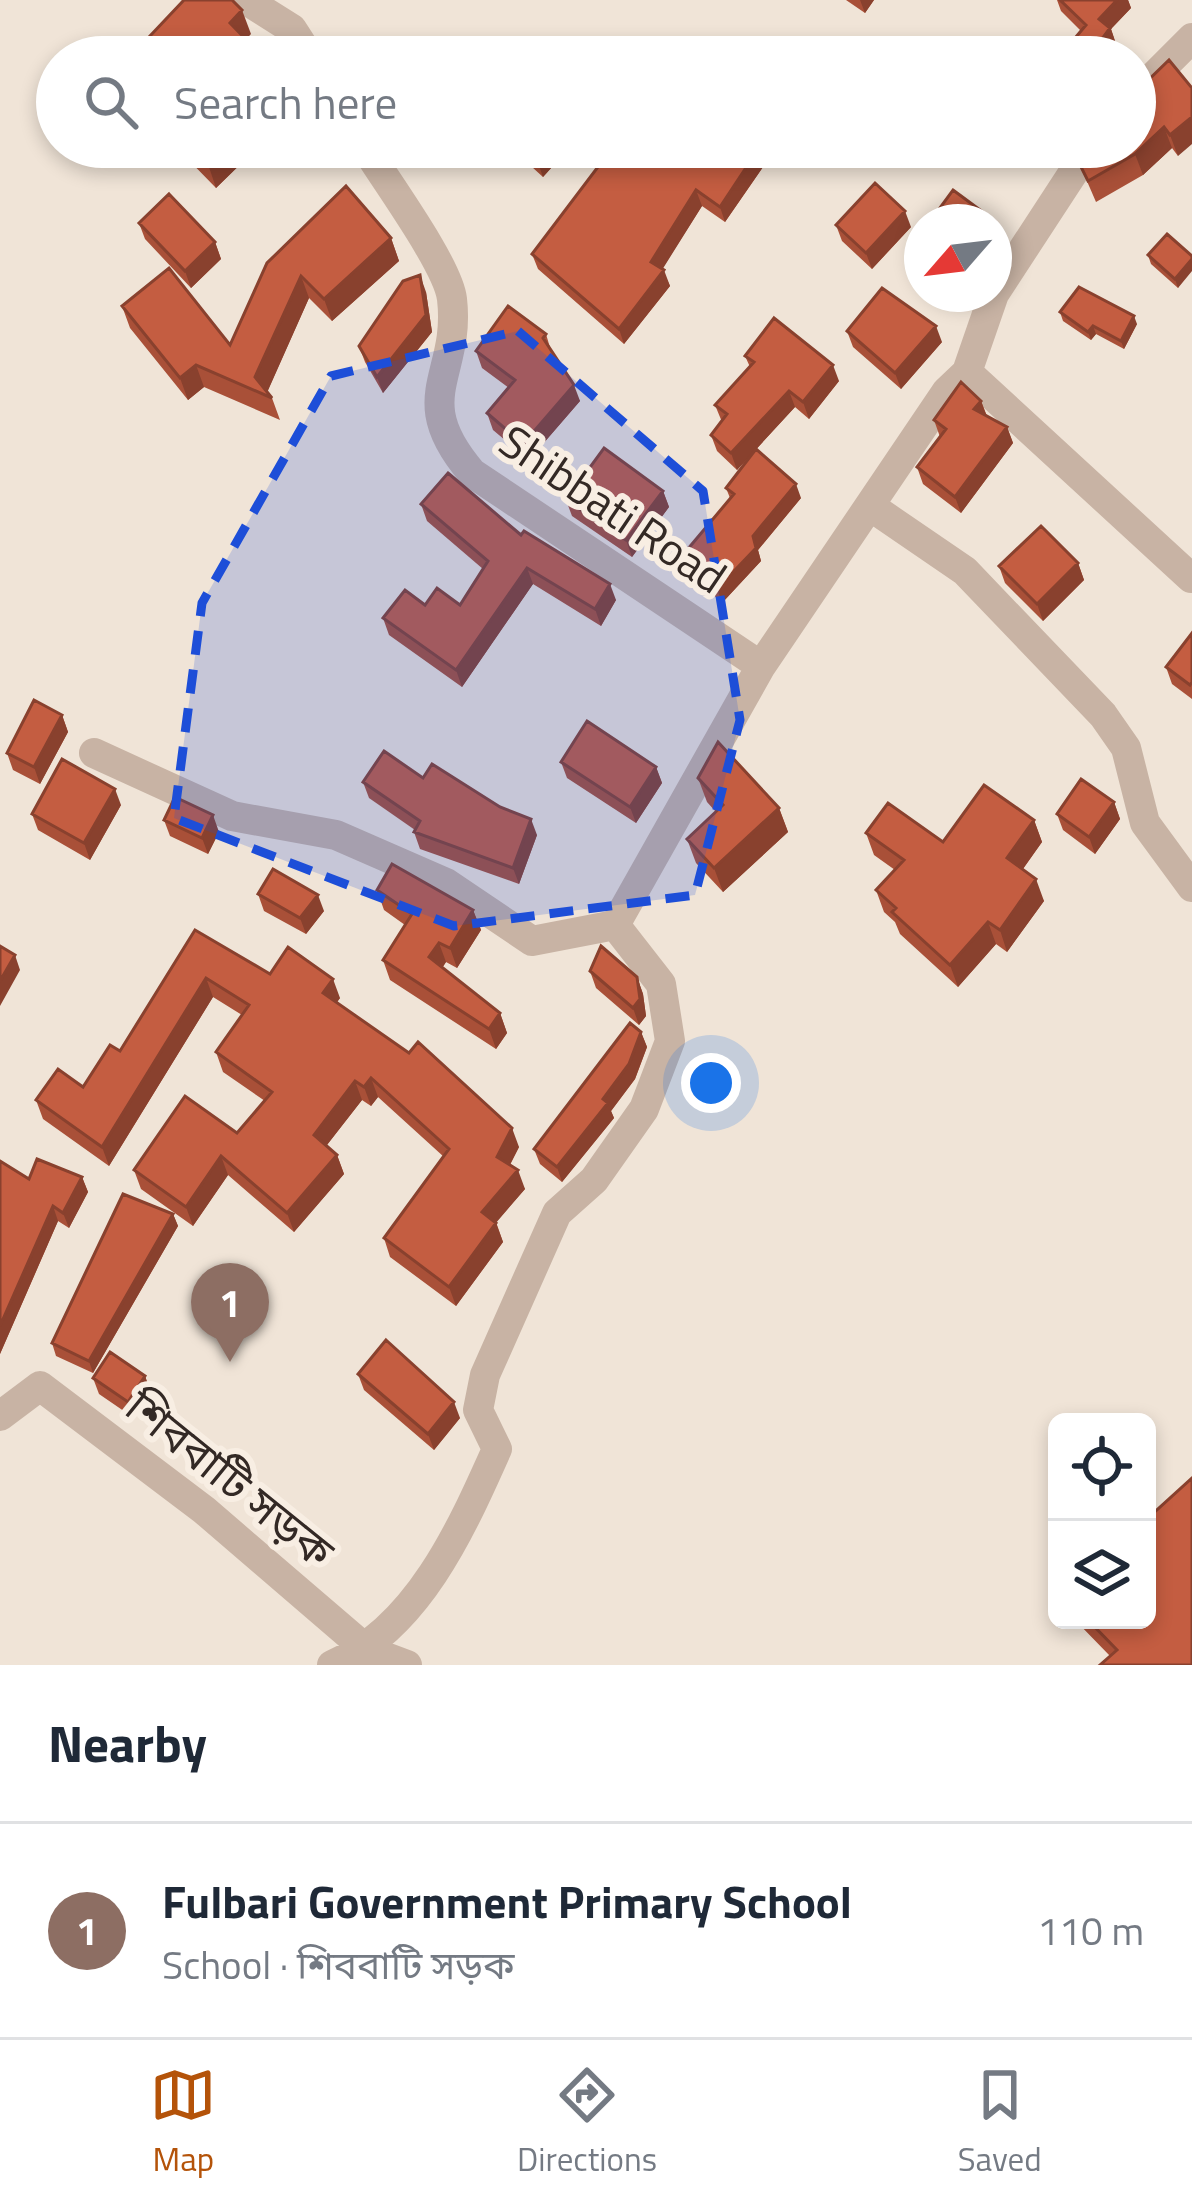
<!DOCTYPE html>
<html lang="en">
<head>
<meta charset="utf-8">
<style>
	body { margin:0; font-family:"Titillium Web","Noto Sans Bengali",sans-serif; background:#f6f6f7; color:#1f2937 }
	.controls { position:absolute; right:36px; bottom:36px; display:grid; overflow:hidden; border-radius:18px; box-shadow:0 6px 18px #0003 }
	.controls button { width:108px; height:108px; display:grid; place-items:center; padding:0; border:0; border-bottom:3px solid #e0e1e3; background:#fff; color:#1f2937; font:60px sans-serif }
	.compass { position:absolute; left:904px; top:204px; width:108px; height:108px; border-radius:50%; background:#fff; box-shadow:0 6px 18px #0003; rotate:242deg }
	.you { position:absolute; left:711px; top:1083px; width:42px; height:42px; margin:-30px; border:9px solid #fff; border-radius:50%; background:#1a73e8; box-shadow:0 0 0 18px #1a73e833 }
	.badge { display:grid; place-items:center; width:78px; height:78px; border-radius:50%; background:#b45309; color:#fff; font-size:39px; font-weight:700 }
	.pin { position:absolute; translate:-50% -99px; filter:drop-shadow(0 3px 6px #0008) }
	.pin::after { content:''; position:absolute; top:63px; width:42px; height:36px; background:inherit; clip-path:polygon(0 0,100% 0,50% 100%) }
	.list { margin:0; padding:0; list-style:none }
	h2 { display:flex; justify-content:space-between; align-items:center; height:156px; margin:0; padding:0 48px; font-size:51px }
	h2 small { font-size:39px; font-weight:400; color:#747a83 }
	.list li { display:grid; grid-template-columns:78px 1fr auto; gap:36px; align-items:center; box-sizing:border-box; height:216px; padding:0 48px; border-top:3px solid #e0e1e3 }
	.list b { display:block; font-size:45px; white-space:nowrap }
	.list p { margin:0; font-size:39px; white-space:nowrap; color:#747a83 }
	.list em { font-size:39px; font-style:normal; color:#747a83 }
	.icon { flex:none; width:66px; height:66px; fill:none; stroke:currentColor; stroke-width:2; stroke-linecap:round; stroke-linejoin:round }
	.map { position:relative; flex:none; width:1192px; height:1665px; overflow:hidden }
	.search { position:absolute; background:#fff; box-shadow:0 6px 18px #0003; left:36px; right:36px; top:36px; height:132px; display:flex; align-items:center; gap:30px; box-sizing:border-box; padding:0 42px; border-radius:66px; color:#747a83; font-size:45px }
	.sheet { height:372px; background:#fff }
	nav { display:flex; justify-content:space-around; align-items:center; box-sizing:border-box; height:168px; border-top:3px solid #e0e1e3; background:#fff; font-size:33px; color:#747a83 }
	nav a { display:grid; justify-items:center; gap:6px }
	nav .on { color:#b45309 }
	.map>svg:first-child { display:block }
</style>
</head>
<body>
<div class="map">
<svg width="1192" height="1665" viewBox="0 0 1192 1665">
	<rect width="100%" height="100%" fill="#f0e4d7"/>
	<g fill="none" stroke-linecap="round" stroke-linejoin="round">
		<!-- minor -->
		<path stroke="#c8b3a4" stroke-width="30" d="M 246,0 L 292,29 L 310,57
			M 1135,95 L 1192,38
			M 365,147 C 385,180 448,265 452,299 C 461,377 407,397 472,473 L 761,666
			M 994,294 L 1090,147
			M 967,372 L 1191,578
			M 873,508 L 965,571 L 1103,715 L 1126,748 L 1145,823 L 1192,887
			M 94,753 L 232,816 L 336,835 L 446,883 L 532,941 L 615,925
			M 0,1416 L 40,1386 L 204,1510 L 367,1650 L 407,1665
			M 332,1665 C 417,1629 461,1530 497,1449 L 478,1410 L 485,1375 L 557,1213 L 594,1180 L 644,1109 L 670,1041 L 661,984 L 615,925 L 761,666 L 947,391 L 967,372 L 994,294"/>
	</g>
	<!-- wall -->
	<path fill="#a95038" d="M 846,0 L 874,0 L 865,13 Z
		M 1057,0 L 1128,0 L 1131,8 L 1111,29 L 1116,44 L 1081,31 L 1061,11 Z
		M 1169,60 L 1178,156 L 1172,148 L 1143,175 L 1096,202 L 1080,165 L 1140,88 Z
		M 176,147 L 258,147 L 216,188 Z
		M 510,147 L 570,147 L 543,177 Z
		M 613,147 L 763,167 L 725,222 L 702,206 L 662,269 L 670,286 L 624,344 L 538,269 L 532,254 Z
		M 139,223 L 215,242 L 221,259 L 191,288 L 145,239 Z
		M 836,225 L 911,227 L 872,269 L 842,241 Z
		M 391,238 L 399,261 L 332,321 L 309,298 L 267,392 L 272,398 L 280,420 L 204,387 L 188,400 L 130,328 L 122,306 L 230,345 L 267,263 Z
		M 1148,255 L 1192,256 L 1178,288 L 1151,264 Z
		M 426,292 L 432,332 L 383,393 L 365,362 L 359,346 Z
		M 1060,312 L 1137,324 L 1124,349 L 1096,334 L 1091,340 L 1063,321 Z
		M 847,331 L 942,342 L 901,389 L 853,347 Z
		M 546,334 L 551,351 L 580,401 L 529,460 L 493,430 L 487,413 L 509,388 L 482,368 L 476,351 Z
		M 745,356 L 839,381 L 809,419 L 795,407 L 737,470 L 717,451 L 711,435 L 722,422 L 715,405 L 750,367 Z
		M 981,401 L 987,416 L 1007,427 L 1013,443 L 961,513 L 923,484 L 917,467 L 940,437 L 934,420 Z
		M 726,488 L 801,498 L 758,550 L 761,561 L 722,603 L 687,570 L 682,556 L 730,498 Z
		M 663,491 L 669,507 L 632,557 L 572,516 L 566,500 Z
		M 421,504 L 521,535 L 616,600 L 601,626 L 533,584 L 462,687 L 389,635 L 383,618 L 425,605 L 460,605 L 483,569 L 427,521 Z
		M 1078,563 L 1084,580 L 1043,621 L 1005,583 L 999,566 Z
		M 1192,633 L 1192,699 L 1172,684 L 1166,667 Z
		M 62,715 L 68,732 L 40,784 L 13,770 L 7,753 Z
		M 561,762 L 656,767 L 662,783 L 636,823 L 567,778 Z
		M 423,778 L 537,835 L 519,884 L 420,849 L 414,832 L 415,830 L 369,798 L 363,782 Z
		M 698,778 L 779,808 L 788,832 L 723,892 L 696,863 L 687,839 L 716,812 L 707,802 Z
		M 1114,802 L 1120,819 L 1095,854 L 1063,830 L 1057,814 Z
		M 121,805 L 90,860 L 38,830 L 32,814 Z
		M 164,820 L 219,832 L 208,854 L 170,836 Z
		M 1034,820 L 1042,842 L 1023,869 L 1044,901 L 1007,952 L 996,944 L 958,987 L 900,934 L 895,922 L 884,912 L 876,890 L 895,870 L 874,855 L 866,833 L 943,842 Z
		M 377,890 L 473,910 L 481,930 L 457,968 L 446,962 L 442,968 L 500,1013 L 507,1033 L 496,1049 L 390,980 L 383,960 L 405,925 L 384,910 Z
		M 258,894 L 324,911 L 306,934 L 264,911 Z
		M 195,930 L 270,974 L 340,998 L 337,1002 L 519,1147 L 510,1165 L 525,1189 L 496,1222 L 503,1242 L 456,1306 L 390,1257 L 384,1238 L 444,1157 L 378,1097 L 371,1106 L 362,1100 L 326,1146 L 337,1155 L 344,1174 L 294,1232 L 228,1175 L 193,1226 L 141,1189 L 134,1170 L 237,1133 L 265,1101 L 223,1072 L 216,1052 L 242,1015 L 213,997 L 109,1166 L 43,1119 L 36,1100 L 83,1087 L 120,1051 Z
		M 590,971 L 637,977 L 643,994 L 646,1016 L 639,1025 L 596,988 Z
		M 641,1032 L 647,1047 L 635,1079 L 611,1111 L 614,1118 L 562,1182 L 540,1164 L 534,1149 Z
		M 0,1161 L 29,1179 L 82,1177 L 88,1192 L 69,1228 L 58,1221 L 0,1354 Z
		M 173,1214 L 178,1226 L 93,1373 L 56,1356 L 52,1343 Z
		M 358,1374 L 460,1418 L 434,1450 L 364,1390 Z
		M 145,1376 L 151,1393 L 134,1418 L 99,1394 L 93,1378 Z
		M 1075,1620 L 1147,1620 L 1192,1665 L 1110,1656 Z"/>
	<!-- shaded-wall -->
	<path fill="#89412e" d="M 860,0 L 874,0 L 865,13 Z
		M 1117,0 L 1128,0 L 1131,8 L 1111,29 L 1116,44 L 1107,57 L 1089,57 L 1099,19 Z
		M 242,10 L 251,34 L 239,47 L 230,23 Z
		M 1192,117 L 1192,144 L 1178,156 L 1170,135 Z
		M 1164,127 L 1172,148 L 1143,175 L 1135,154 Z
		M 225,147 L 258,147 L 216,188 L 208,164 Z
		M 549,147 L 570,147 L 543,177 L 537,160 Z
		M 757,151 L 763,167 L 725,222 L 720,207 Z
		M 696,190 L 702,206 L 657,278 L 651,262 Z
		M 905,211 L 911,227 L 872,269 L 866,253 Z
		M 995,221 L 1001,238 L 994,253 L 994,223 Z
		M 391,238 L 399,261 L 332,321 L 324,299 Z
		M 215,242 L 221,259 L 191,288 L 185,271 Z
		M 1192,259 L 1192,271 L 1178,288 L 1175,279 Z
		M 664,270 L 670,286 L 624,344 L 619,329 Z
		M 420,275 L 426,292 L 432,332 L 383,393 L 377,377 Z
		M 301,276 L 309,298 L 266,395 L 255,377 Z
		M 1134,316 L 1137,324 L 1124,349 L 1121,341 Z
		M 936,326 L 942,342 L 901,389 L 895,373 Z
		M 1093,326 L 1096,334 L 1091,340 L 1088,332 Z
		M 196,365 L 204,387 L 188,400 L 180,378 Z
		M 833,365 L 839,381 L 809,419 L 803,402 Z
		M 574,385 L 580,401 L 529,460 L 523,444 Z
		M 789,391 L 795,407 L 737,470 L 731,453 Z
		M 981,401 L 987,417 L 974,409 Z
		M 1007,427 L 1013,443 L 961,513 L 955,497 Z
		M 796,484 L 801,498 L 758,550 L 761,561 L 722,603 L 717,589 L 753,536 Z
		M 663,491 L 669,507 L 632,557 L 626,540 Z
		M 1078,563 L 1084,580 L 1043,621 L 1037,604 Z
		M 527,568 L 533,584 L 462,687 L 456,670 Z
		M 610,584 L 616,600 L 601,626 L 595,609 Z
		M 62,715 L 68,732 L 40,784 L 34,767 Z
		M 656,767 L 662,783 L 636,823 L 630,807 Z
		M 115,789 L 121,805 L 90,860 L 84,843 Z
		M 1114,802 L 1120,819 L 1095,854 L 1089,837 Z
		M 779,808 L 788,832 L 723,892 L 714,868 Z
		M 213,815 L 219,832 L 208,854 L 202,838 Z
		M 531,819 L 537,835 L 519,884 L 513,868 Z
		M 1034,820 L 1042,842 L 1015,880 L 1007,858 Z
		M 1036,879 L 1044,901 L 1007,952 L 1000,930 Z
		M 318,895 L 324,911 L 306,934 L 300,918 Z
		M 473,910 L 481,930 L 457,968 L 450,948 Z
		M 988,922 L 996,944 L 958,987 L 950,965 Z
		M 439,943 L 446,962 L 436,977 L 429,957 Z
		M 15,955 L 20,970 L 0,1006 L 0,981 Z
		M 637,977 L 643,994 L 646,1016 L 639,1025 L 633,1008 Z
		M 206,978 L 213,997 L 109,1166 L 102,1147 Z
		M 333,979 L 340,998 L 330,1012 L 323,993 Z
		M 500,1013 L 507,1033 L 496,1049 L 489,1029 Z
		M 641,1032 L 647,1047 L 635,1079 L 611,1111 L 614,1118 L 562,1182 L 557,1167 L 603,1099 Z
		M 371,1078 L 378,1097 L 371,1106 L 364,1087 Z
		M 355,1081 L 362,1100 L 320,1154 L 314,1135 Z
		M 512,1128 L 519,1147 L 504,1176 L 497,1157 Z
		M 337,1155 L 344,1174 L 294,1232 L 287,1213 Z
		M 221,1156 L 228,1175 L 193,1226 L 186,1207 Z
		M 518,1170 L 525,1189 L 489,1231 L 482,1212 Z
		M 82,1177 L 88,1192 L 69,1228 L 63,1213 Z
		M 53,1206 L 58,1221 L 0,1354 L 0,1326 Z
		M 173,1214 L 178,1226 L 93,1373 L 89,1361 Z
		M 496,1223 L 503,1242 L 456,1306 L 449,1287 Z
		M 145,1376 L 151,1393 L 134,1418 L 128,1402 Z
		M 454,1402 L 460,1418 L 434,1450 L 428,1434 Z"/>
	<!-- building -->
	<path fill="#c45d41" stroke="#89412e" stroke-width="3" d="M 184,0 L 232,0 L 242,10 L 230,23 L 263,57 L 136,57 L 133,54 Z
		M 1060,0 L 1117,0 L 1099,19 L 1110,28 L 1089,57 L 1059,57 L 1086,25 Z
		M 1169,60 L 1192,88 L 1192,117 L 1170,135 L 1164,127 L 1135,154 L 1088,181 L 1080,165 L 1093,147 L 1135,147 L 1135,89 L 1140,88 Z
		M 191,147 L 225,147 L 208,164 Z
		M 522,147 L 549,147 L 537,160 Z
		M 613,147 L 751,147 L 757,151 L 720,207 L 696,190 L 651,262 L 664,270 L 619,329 L 532,254 Z
		M 875,183 L 905,211 L 866,253 L 836,225 Z
		M 346,186 L 391,238 L 324,299 L 301,276 L 255,377 L 272,398 L 196,365 L 180,378 L 122,306 L 169,268 L 230,345 L 267,263 Z
		M 953,190 L 995,221 L 994,223 L 934,222 L 931,220 Z
		M 169,194 L 215,242 L 185,271 L 139,223 Z
		M 1167,234 L 1192,256 L 1192,259 L 1175,279 L 1148,255 Z
		M 420,275 L 426,315 L 377,377 L 359,346 L 403,281 Z
		M 1079,287 L 1134,316 L 1121,341 L 1093,326 L 1088,332 L 1060,312 Z
		M 882,288 L 936,326 L 895,373 L 847,331 Z
		M 508,306 L 546,334 L 543,338 L 574,385 L 523,444 L 487,413 L 515,380 L 476,351 Z
		M 774,318 L 833,365 L 803,402 L 789,391 L 731,453 L 711,435 L 727,414 L 715,405 L 754,362 L 745,356 Z
		M 961,382 L 981,401 L 974,409 L 1007,427 L 955,497 L 917,467 L 946,429 L 934,420 Z
		M 604,448 L 663,491 L 626,540 L 566,500 Z
		M 756,449 L 796,484 L 753,536 L 756,548 L 717,589 L 682,556 L 734,494 L 726,488 Z
		M 448,473 L 521,535 L 524,531 L 610,584 L 595,609 L 527,568 L 456,670 L 383,618 L 405,590 L 425,605 L 437,588 L 460,605 L 488,561 L 421,504 Z
		M 1041,526 L 1078,563 L 1037,604 L 999,566 Z
		M 1192,633 L 1192,682 L 1190,685 L 1166,667 Z
		M 34,700 L 62,715 L 34,767 L 7,753 Z
		M 587,721 L 656,767 L 630,807 L 561,762 Z
		M 718,742 L 779,808 L 714,868 L 687,839 L 723,805 L 698,778 Z
		M 384,751 L 423,778 L 432,764 L 500,807 L 531,819 L 513,868 L 414,832 L 420,821 L 363,782 Z
		M 62,759 L 115,789 L 84,843 L 32,814 Z
		M 1081,779 L 1114,802 L 1089,837 L 1057,814 Z
		M 984,785 L 1034,820 L 1007,858 L 1036,879 L 1000,930 L 988,922 L 950,965 L 892,912 L 896,908 L 876,890 L 904,860 L 866,833 L 888,803 L 943,842 Z
		M 175,797 L 213,815 L 202,838 L 164,820 Z
		M 392,864 L 473,910 L 450,948 L 439,943 L 429,957 L 500,1013 L 489,1029 L 383,960 L 412,914 L 377,890 Z
		M 273,869 L 318,895 L 300,918 L 258,894 Z
		M 195,930 L 270,974 L 288,947 L 333,979 L 323,993 L 409,1053 L 418,1042 L 512,1128 L 497,1157 L 518,1170 L 482,1212 L 496,1223 L 449,1287 L 384,1238 L 449,1149 L 371,1078 L 364,1087 L 355,1081 L 314,1135 L 337,1155 L 287,1213 L 221,1156 L 186,1207 L 134,1170 L 185,1096 L 237,1133 L 272,1092 L 216,1052 L 249,1005 L 206,978 L 102,1147 L 36,1100 L 58,1069 L 83,1087 L 110,1045 L 120,1051 Z
		M 0,946 L 15,955 L 0,981 Z
		M 601,946 L 637,977 L 640,999 L 633,1008 L 590,971 Z
		M 630,1023 L 641,1032 L 629,1064 L 603,1099 L 608,1103 L 557,1167 L 534,1149 Z
		M 37,1159 L 82,1177 L 63,1213 L 53,1206 L 0,1326 L 0,1161 L 29,1179 Z
		M 123,1194 L 173,1214 L 89,1361 L 52,1343 Z
		M 386,1340 L 454,1402 L 428,1434 L 358,1374 Z
		M 110,1352 L 145,1376 L 128,1402 L 93,1378 Z
		M 1192,1478 L 1192,1665 L 1100,1665 L 1117,1650 L 1088,1620 L 1147,1620 L 1147,1519 Z"/>
	<!-- marked area -->
	<path fill="#1d4ed8" fill-opacity="0.2" stroke="#1d4ed8" stroke-width="9" stroke-dasharray="24 15" stroke-linejoin="round" d="M 518,331 L 703,491 L 740,720 L 695,895 L 454,926 L 174,818 L 202,603 L 331,376 Z"/>
	<g text-anchor="middle" stroke-width="12" stroke-linejoin="round" paint-order="stroke">
		<!-- street labels -->
		<g font-size="45" fill="#332925" stroke="#f8eee3">
			<text transform="translate(613 509) rotate(34)" y="16">Shibbati Road</text>
			<text transform="translate(230 1479) rotate(39)" y="16">শিববাটি সড়ক</text>
		</g>
	</g>
</svg>
<div class="controls">
<button><svg class="icon" aria-label="locate" viewBox="0 0 24 24"><circle cx="12" cy="12" r="6"/><path d="M12 2v4M12 18v4M2 12h4M18 12h4"/></svg></button>
<button><svg class="icon" aria-label="layers" viewBox="0 0 24 24"><path d="M12 4l9 5-9 5-9-5zM3 14l9 5 9-5"/></svg></button>
</div>
<svg class="compass" viewBox="-18 -18 36 36"><path d="M0-13l5 13h-10z" fill="#e53935"/><path d="M0 13l5-13h-10z" fill="#747a83"/></svg>
<div class="you"></div>
<div class="pin badge" style="left:230px;top:1362px;background:#8d6e63">1</div>
<div class="search"><svg class="icon" aria-label="search" viewBox="0 0 24 24"><circle cx="10" cy="10" r="6"/><path d="M15 15l6 6"/></svg>Search here</div>
</div>
<section class="sheet">
<h2>Nearby<small></small></h2>
<ul class="list">
<li><span class="badge" style="background:#8d6e63">1</span><div><b>Fulbari Government Primary School</b><p>School · শিববাটি সড়ক</p></div><em>110 m</em></li>
</ul>
</section>
<nav>
<a class="on"><svg class="icon" aria-label="map" viewBox="0 0 24 24"><path d="M3 6l6-2 6 2 6-2v14l-6 2-6-2-6 2zM9 4v14M15 6v14"/></svg>Map</a>
<a><svg class="icon" aria-label="directions" viewBox="0 0 24 24"><path d="M12 3l9 9-9 9-9-9zM9 14v-3h6M13 9l2 2-2 2"/></svg>Directions</a>
<a><svg class="icon" aria-label="saved" viewBox="0 0 24 24"><path d="M7 4h10v16l-5-4-5 4z"/></svg>Saved</a>
</nav>
</body>
</html>
